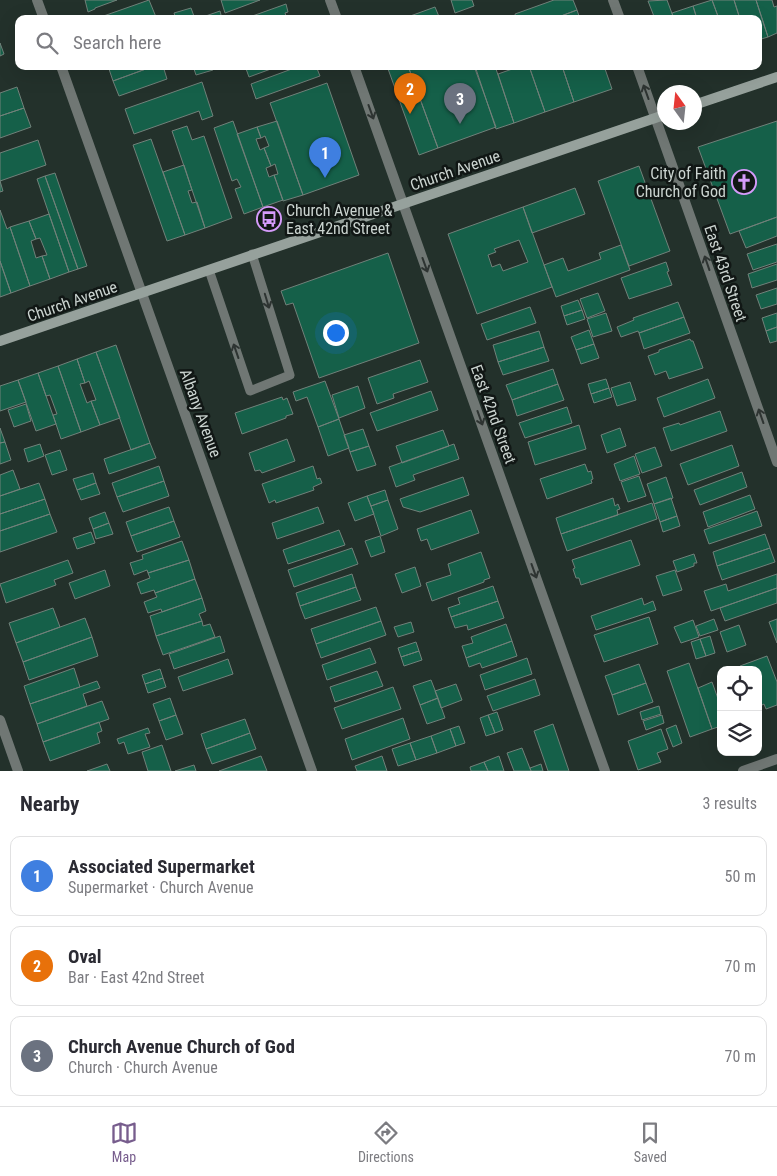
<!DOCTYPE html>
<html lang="en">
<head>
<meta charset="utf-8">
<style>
	body { margin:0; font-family:"Roboto Condensed",sans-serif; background:#f2f2f3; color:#2b2b33 }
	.controls { position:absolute; right:15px; bottom:15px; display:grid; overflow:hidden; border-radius:10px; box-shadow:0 5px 20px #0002 }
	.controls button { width:45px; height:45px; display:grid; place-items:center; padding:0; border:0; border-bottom:1px solid #e1e1e2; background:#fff; color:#2b2b33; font:25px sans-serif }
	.compass { position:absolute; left:657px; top:85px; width:45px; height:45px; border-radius:50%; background:#fff; box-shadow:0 5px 20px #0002; rotate:345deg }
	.you { position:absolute; left:335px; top:332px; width:18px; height:18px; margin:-12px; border:4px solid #fff; border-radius:50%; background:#1a73e8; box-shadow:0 0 0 8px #1a73e833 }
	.badge { display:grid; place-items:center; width:32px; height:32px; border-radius:50%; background:#775d8d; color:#fff; font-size:16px; font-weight:700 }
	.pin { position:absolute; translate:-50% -41px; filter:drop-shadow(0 1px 2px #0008) }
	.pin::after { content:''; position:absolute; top:26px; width:18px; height:15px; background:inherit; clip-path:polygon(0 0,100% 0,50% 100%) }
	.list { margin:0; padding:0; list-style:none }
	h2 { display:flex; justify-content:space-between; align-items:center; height:65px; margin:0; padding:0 20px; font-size:21px }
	h2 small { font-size:16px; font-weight:400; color:#7c7c81 }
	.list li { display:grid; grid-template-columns:32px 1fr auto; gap:15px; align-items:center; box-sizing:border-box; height:80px; margin:0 10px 10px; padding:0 10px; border:1px solid #e1e1e2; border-radius:10px }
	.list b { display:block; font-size:19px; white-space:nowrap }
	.list p { margin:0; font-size:16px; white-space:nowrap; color:#7c7c81 }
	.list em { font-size:16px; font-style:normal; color:#7c7c81 }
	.icon { flex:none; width:28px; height:28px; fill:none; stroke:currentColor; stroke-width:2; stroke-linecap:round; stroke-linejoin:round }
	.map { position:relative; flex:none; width:777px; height:771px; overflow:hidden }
	.search { position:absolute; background:#fff; box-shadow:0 5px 20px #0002; left:15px; right:15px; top:15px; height:55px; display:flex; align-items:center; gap:12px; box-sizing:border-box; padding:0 18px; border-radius:10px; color:#7c7c81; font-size:19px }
	.sheet { height:335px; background:#fff }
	nav { display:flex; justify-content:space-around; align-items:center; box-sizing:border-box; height:70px; border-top:1px solid #e1e1e2; background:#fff; font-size:14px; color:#7c7c81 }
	nav a { display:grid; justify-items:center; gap:2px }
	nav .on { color:#775d8d }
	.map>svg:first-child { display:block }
</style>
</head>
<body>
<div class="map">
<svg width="777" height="771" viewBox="0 0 777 771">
	<rect width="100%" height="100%" fill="#23312b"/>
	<!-- building -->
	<path fill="#156049" stroke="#71817a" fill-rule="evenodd" d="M 85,0 L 117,0 L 95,8 L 95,9 L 88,12 Z
		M 149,0 L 156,17 L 151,19 L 95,19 Z
		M 221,0 L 260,0 L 225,13 Z
		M 451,0 L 472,0 L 474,6 L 455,13 Z
		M 554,0 L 573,0 L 577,10 L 553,19 L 516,19 L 515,14 Z
		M 667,0 L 674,19 L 655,19 L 648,1 Z
		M 712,0 L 719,19 L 697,19 L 693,6 Z
		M 712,0 L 734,0 L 740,19 L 719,19 Z
		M 734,0 L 756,0 L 768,37 L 758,40 L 758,19 L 740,19 Z
		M 756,0 L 772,0 L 774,7 L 777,6 L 777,33 L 768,37 Z
		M 286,4 L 288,12 L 285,13 L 287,19 L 244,19 Z
		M 693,6 L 697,19 L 674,19 L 672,13 Z
		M 435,7 L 440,19 L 402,19 Z
		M 191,8 L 195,19 L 176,19 L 174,13 Z
		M 577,10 L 580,19 L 553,19 Z
		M 220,11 L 222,19 L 197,19 Z
		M 0,43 L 4,54 L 0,56 Z
		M 108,66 L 154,66 L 113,81 Z
		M 154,66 L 163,66 L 167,79 L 119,96 L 113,81 Z
		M 193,66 L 212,66 L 213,70 L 196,75 Z
		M 245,66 L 279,66 L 249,77 Z
		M 300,66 L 316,66 L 320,76 L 256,99 L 251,84 Z
		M 387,66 L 408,66 L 438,148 L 419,155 Z
		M 408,66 L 474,66 L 496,127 L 438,148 Z
		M 475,66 L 495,66 L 514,123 L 496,129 Z
		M 521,66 L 529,66 L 545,112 L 514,123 L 498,74 Z
		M 529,66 L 562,66 L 574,102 L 545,112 Z
		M 562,66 L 604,66 L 612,89 L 574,102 Z
		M 202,82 L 213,116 L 202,120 L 199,111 L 134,134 L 125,109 Z
		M 327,83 L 359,175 L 303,195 L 270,103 Z
		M 17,87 L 24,108 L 0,116 L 0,93 Z
		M 24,108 L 31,127 L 0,138 L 0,116 Z
		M 233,121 L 263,207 L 244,214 L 235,189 L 241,187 L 237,179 L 232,181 L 214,128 Z
		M 277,121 L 303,195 L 283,201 L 274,175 L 278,174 L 275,164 L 271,166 L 264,148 L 269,146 L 265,136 L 261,138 L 257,127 Z
		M 777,121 L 777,217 L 730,234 L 698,147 Z
		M 187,126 L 192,140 L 204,136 L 232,218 L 205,228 L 172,131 Z
		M 257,127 L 261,138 L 256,139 L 260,150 L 264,148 L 271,166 L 266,168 L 269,177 L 274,175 L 283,200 L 263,207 L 237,134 Z
		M 151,139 L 185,235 L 167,241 L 133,145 Z
		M 38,140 L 46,165 L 0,181 L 3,191 L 0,192 L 0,153 Z
		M 184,165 L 192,190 L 188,191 L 192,203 L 197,202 L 205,228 L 185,235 L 163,172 Z
		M 639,166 L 670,251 L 629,266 L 598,181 Z
		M 55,173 L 87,266 L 78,269 L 45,176 Z
		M 45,176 L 78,269 L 69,272 L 37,179 Z
		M 575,188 L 585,214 L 532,233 L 523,207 Z
		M 523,207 L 552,287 L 477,314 L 448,234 ZM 519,240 L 528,262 L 503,271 L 500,264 L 492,267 L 488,255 L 496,252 L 494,249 Z
		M 0,210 L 7,229 L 10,227 L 30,286 L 11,293 L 0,261 Z
		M 49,214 L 69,272 L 50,279 L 42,256 L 47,255 L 40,238 L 36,239 L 29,221 Z
		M 777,217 L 777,236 L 746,248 L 739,231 Z
		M 29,221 L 36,239 L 31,241 L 36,258 L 42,256 L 50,279 L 30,286 L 10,227 Z
		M 777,244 L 777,262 L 753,270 L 747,254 Z
		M 621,245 L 630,270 L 556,297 L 544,265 L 563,258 L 568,271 L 601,259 L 599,253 Z
		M 388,253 L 419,343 L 319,378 L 293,303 L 286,305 L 281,291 Z
		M 0,261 L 11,293 L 0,297 Z
		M 666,262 L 669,271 L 667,272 L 672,285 L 629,299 L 621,278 Z
		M 777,264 L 777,280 L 752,288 L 748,274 Z
		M 777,288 L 777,304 L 761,309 L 756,295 Z
		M 598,293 L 605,311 L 587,318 L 580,299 Z
		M 578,300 L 582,310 L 564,316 L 561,306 Z
		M 678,302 L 684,317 L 639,333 L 638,331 L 621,337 L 617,327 L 634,320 L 633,318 Z
		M 530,307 L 536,323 L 487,340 L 481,324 Z
		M 582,310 L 585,319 L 567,325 L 564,316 Z
		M 606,313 L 612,331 L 593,337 L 587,319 Z
		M 777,313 L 777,327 L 766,331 L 762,318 Z
		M 684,317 L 690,333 L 644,349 L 639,333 Z
		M 777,327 L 777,341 L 770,343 L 766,331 Z
		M 589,330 L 594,344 L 576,350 L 571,337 Z
		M 539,331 L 544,347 L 498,362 L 493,345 Z
		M 690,339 L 691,341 L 693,341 L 703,368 L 669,379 L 666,371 L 655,375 L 648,356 L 659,352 L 659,350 Z
		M 594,344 L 599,358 L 581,364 L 576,350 Z
		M 116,345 L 150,443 L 131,450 L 96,352 Z
		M 544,347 L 549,361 L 503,375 L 498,362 Z
		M 96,352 L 120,418 L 100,425 L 91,401 L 96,400 L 89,381 L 85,383 L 77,359 Z
		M 77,359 L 85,383 L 80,384 L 87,403 L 91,401 L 100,425 L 81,432 L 58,366 Z
		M 420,360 L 428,382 L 393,394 L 394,398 L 377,404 L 368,378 Z
		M 58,366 L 81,432 L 61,439 L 53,415 L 57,414 L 50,395 L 46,396 L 38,373 Z
		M 553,369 L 558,384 L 512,400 L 506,385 Z
		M 38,373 L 56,424 L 36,431 L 18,380 Z
		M 606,379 L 609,388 L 591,394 L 588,384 Z
		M 708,379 L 715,398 L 664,417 L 657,398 Z
		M 18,380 L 26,402 L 0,411 L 0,386 Z
		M 325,381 L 339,419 L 318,427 L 307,397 L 296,401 L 293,392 Z
		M 630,382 L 636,400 L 617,406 L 611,388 Z
		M 558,384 L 564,400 L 517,416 L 512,400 Z
		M 358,386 L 365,408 L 339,418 L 332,395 Z
		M 609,388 L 612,397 L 594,403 L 591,394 Z
		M 431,391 L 438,410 L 377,431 L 370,413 Z
		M 282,397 L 283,400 L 287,398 L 293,414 L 286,416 L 286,418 L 242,434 L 235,413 Z
		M 26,404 L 31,421 L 14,427 L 8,410 Z
		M 567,407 L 572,423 L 525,438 L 519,423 Z
		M 720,411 L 727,431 L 671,451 L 663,428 L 679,423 L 680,425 Z
		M 339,419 L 349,448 L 328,456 L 318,427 Z
		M 579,425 L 586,449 L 535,465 L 528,442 Z
		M 0,428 L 5,442 L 0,443 Z
		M 620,428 L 626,446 L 607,453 L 601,435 Z
		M 363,429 L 369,446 L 350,452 L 344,435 Z
		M 443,430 L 449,446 L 402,463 L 396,446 Z
		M 287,439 L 295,461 L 262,473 L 260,470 L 255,471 L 249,453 Z
		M 5,442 L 11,460 L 0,464 L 0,443 Z
		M 150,443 L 156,458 L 109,474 L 104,459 Z
		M 40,444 L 44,456 L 28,462 L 24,449 Z
		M 454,444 L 459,459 L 413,475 L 415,480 L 396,487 L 389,467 Z
		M 732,445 L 739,466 L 688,485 L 680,464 Z
		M 369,446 L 376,465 L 357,471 L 350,452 Z
		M 655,447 L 662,466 L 642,473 L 635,454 Z
		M 60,450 L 67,470 L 52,475 L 45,455 Z
		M 634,456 L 640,474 L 620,481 L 614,464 Z
		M 585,464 L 588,472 L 591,471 L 593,479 L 591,480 L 592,483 L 547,499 L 540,479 Z
		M 159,466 L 164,481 L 117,497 L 112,483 Z
		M 313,466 L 317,479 L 320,478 L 322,483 L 313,487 L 314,490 L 276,503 L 275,500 L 269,503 L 262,484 Z
		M 13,470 L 20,489 L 0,496 L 0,475 Z
		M 742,472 L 747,487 L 700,505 L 694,490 Z
		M 93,473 L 96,483 L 77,490 L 73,479 Z
		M 639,476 L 646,496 L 628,502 L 621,482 Z
		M 463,477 L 469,495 L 420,512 L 403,507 L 400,499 Z
		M 666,477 L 673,498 L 654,504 L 647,484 Z
		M 164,481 L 169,496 L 123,512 L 117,497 Z
		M 39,483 L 45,499 L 0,514 L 0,496 Z
		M 96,483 L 100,494 L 81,500 L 77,490 Z
		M 385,490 L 388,500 L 371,506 L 367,496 Z
		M 750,495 L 755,509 L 708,527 L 703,512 Z
		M 367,496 L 374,514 L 355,521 L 348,503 Z
		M 613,498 L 615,506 L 618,504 L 620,509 L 617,510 L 618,515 L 561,534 L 556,518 Z
		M 671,498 L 677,516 L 660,522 L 654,504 Z
		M 45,499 L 50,514 L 0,531 L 0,514 Z
		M 388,500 L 398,529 L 381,536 L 371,506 Z
		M 652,503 L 657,519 L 567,551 L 561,534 Z
		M 169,507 L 174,521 L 131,536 L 126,522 Z
		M 318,507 L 324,523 L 277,539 L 272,523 Z
		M 471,510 L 479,533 L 431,550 L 427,539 L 421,541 L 417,529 Z
		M 757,511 L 762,526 L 709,544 L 704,530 Z
		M 105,512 L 109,523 L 93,529 L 89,518 Z
		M 50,514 L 57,532 L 0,552 L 0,531 Z
		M 677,516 L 680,526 L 663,532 L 660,522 Z
		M 174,521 L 180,537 L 137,552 L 131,536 Z
		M 109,523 L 113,534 L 96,539 L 93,529 Z
		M 339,530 L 345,545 L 288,564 L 283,550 Z
		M 91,532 L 95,543 L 77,549 L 73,538 Z
		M 765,534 L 770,548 L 717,566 L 713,552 Z
		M 380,536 L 385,552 L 371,557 L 365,541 Z
		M 631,540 L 640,565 L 581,585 L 579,578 L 576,578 L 573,569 L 575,568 L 572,560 Z
		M 182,541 L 189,560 L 148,573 L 147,570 L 134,575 L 130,563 L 143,559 L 142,555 Z
		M 352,548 L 358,564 L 294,587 L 288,570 Z
		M 770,548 L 775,562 L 722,580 L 717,566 Z
		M 481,552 L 490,578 L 484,580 L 484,582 L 432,601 L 426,583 L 451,575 L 448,564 Z
		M 694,554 L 697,563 L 694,563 L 694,566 L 677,572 L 673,561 Z
		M 68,560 L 73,573 L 54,580 L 56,585 L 6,603 L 0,584 Z
		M 189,560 L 195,579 L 155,593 L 154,590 L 141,594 L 137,583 L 150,578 L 148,573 Z
		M 415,567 L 421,586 L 402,593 L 395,574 Z
		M 105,570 L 110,586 L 75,599 L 69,583 Z
		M 675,570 L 682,590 L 663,596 L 656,576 Z
		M 352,574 L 356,587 L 300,606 L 296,593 Z
		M 777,574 L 777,588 L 711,611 L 704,591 L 726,584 L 728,591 Z
		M 195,579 L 202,598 L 162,612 L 161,609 L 148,613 L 144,602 L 157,597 L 155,593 Z
		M 493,586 L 498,601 L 451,617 L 448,608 L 460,604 L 458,598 Z
		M 356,587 L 361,600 L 305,619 L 300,606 Z
		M 777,588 L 777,603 L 725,621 L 720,608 Z
		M 202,598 L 206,611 L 199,614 L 202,621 L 156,636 L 150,616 Z
		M 642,598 L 644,605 L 653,601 L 656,610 L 596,630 L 591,616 Z
		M 498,601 L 504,618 L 468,630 L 467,625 L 455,628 L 451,617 Z
		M 376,607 L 381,621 L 316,644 L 311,629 Z
		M 53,608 L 60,627 L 16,643 L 9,623 Z
		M 649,617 L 658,644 L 604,662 L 594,635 Z
		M 85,618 L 92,637 L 23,662 L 16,643 Z
		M 714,619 L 718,630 L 700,636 L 696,626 Z
		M 777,619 L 777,643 L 769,622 Z
		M 693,620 L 699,637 L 681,643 L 674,627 Z
		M 202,621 L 203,626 L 210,624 L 215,637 L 163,655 L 156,636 Z
		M 381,621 L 386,635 L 321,658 L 316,644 Z
		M 411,622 L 414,632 L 398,637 L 394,627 Z
		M 506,624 L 512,641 L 466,658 L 462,646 L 473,643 L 471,637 Z
		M 739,625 L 746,645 L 727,652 L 720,632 Z
		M 220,636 L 225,652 L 174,669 L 169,654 Z
		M 710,636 L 715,653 L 706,656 L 700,639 Z
		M 92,637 L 98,656 L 29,680 L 23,662 Z
		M 700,639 L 706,656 L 696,659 L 691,642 Z
		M 512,641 L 517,656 L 482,668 L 480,663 L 469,667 L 466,658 Z
		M 416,642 L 419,651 L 401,657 L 398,648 Z
		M 370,648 L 376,663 L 327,680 L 322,665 Z
		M 419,651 L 422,660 L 404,666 L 401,657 Z
		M 767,656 L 777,682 L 777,705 L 766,709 L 764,704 L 758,707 L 758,670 L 741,670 L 740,666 Z
		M 527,658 L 532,674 L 485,690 L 480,675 Z
		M 228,659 L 233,674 L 183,691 L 178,677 Z
		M 689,663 L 712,729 L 690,737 L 667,671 Z
		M 639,664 L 646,683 L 612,695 L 605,676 Z
		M 74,668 L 80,687 L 30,704 L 24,686 Z
		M 160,669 L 163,678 L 145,684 L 142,675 Z
		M 377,671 L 383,686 L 335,702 L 330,687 Z
		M 163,678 L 166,687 L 148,693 L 145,684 Z
		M 535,679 L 540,695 L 493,711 L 487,696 Z
		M 431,680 L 438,698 L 420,705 L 413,686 Z
		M 97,681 L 100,688 L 83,694 L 87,706 L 37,724 L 30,704 Z
		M 712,682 L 721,707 L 721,726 L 712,729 L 698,688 Z
		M 646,683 L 653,702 L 618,715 L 612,695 Z
		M 456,684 L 462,700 L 441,708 L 435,691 Z
		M 393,687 L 401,709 L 342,729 L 334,708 Z
		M 170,698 L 176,715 L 159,721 L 153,704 Z
		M 438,698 L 445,718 L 427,724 L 420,705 Z
		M 102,701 L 109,719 L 43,742 L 37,724 Z
		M 659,706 L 661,714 L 642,720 L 640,712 Z
		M 497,712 L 503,730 L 495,733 L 488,715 Z
		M 176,715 L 183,734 L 166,740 L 159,721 Z
		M 488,715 L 495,733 L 486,736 L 480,718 Z
		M 662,715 L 664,723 L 646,730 L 643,721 Z
		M 403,718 L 410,739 L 352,760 L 345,739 Z
		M 245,719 L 250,733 L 206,749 L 201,734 Z
		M 99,722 L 102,731 L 97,733 L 100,743 L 50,761 L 43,742 Z
		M 553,724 L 569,771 L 548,771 L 534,731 Z
		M 676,725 L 682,743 L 673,747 L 666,729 Z
		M 459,726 L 465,743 L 456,746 L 450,729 Z
		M 148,728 L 150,733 L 145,734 L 150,747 L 128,754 L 124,742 L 119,744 L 117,739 Z
		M 450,729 L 456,746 L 437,753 L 431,736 Z
		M 661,729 L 668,749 L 657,753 L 661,762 L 638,770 L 628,741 Z
		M 250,733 L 256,749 L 212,764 L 206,749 Z
		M 431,736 L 437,753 L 416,760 L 410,743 Z
		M 410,743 L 416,760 L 398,766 L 392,749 Z
		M 162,745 L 171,771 L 148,771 L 142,752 Z
		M 522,748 L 531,771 L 514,771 L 507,753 Z
		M 261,756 L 267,771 L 219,771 Z
		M 382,756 L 387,771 L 357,771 L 355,766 Z
		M 499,756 L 504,771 L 488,771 L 484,762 Z
		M 484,762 L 488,771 L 471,771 L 470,767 Z
		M 107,764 L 110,771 L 87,771 Z
		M 541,764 L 543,771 L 531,771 L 530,768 Z
		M 194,765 L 196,771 L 175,771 Z"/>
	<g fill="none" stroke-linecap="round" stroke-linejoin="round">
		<!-- service -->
		<path stroke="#707774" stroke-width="9" d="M 209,270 L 250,391 L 290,375 L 252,254"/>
		<!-- minor -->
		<path stroke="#707774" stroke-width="10" d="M 37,0 L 44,19
			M 330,0 L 337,19
			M 613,0 L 620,19
			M 61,66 L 312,771
			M 354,66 L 605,771
			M 637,66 L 777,462
			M 0,720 L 18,771
			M 743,771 L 777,759"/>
		<!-- secondary -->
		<path stroke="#96a19c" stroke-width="10" d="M 694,105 L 777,77
			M 0,341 L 664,115"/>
	</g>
	<!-- one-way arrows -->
	<defs><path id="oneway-shaft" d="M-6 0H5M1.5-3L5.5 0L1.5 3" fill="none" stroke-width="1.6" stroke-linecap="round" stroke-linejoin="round" transform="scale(1.25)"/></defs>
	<g stroke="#2e3432">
		<use href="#oneway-shaft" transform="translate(646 92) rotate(-110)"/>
		<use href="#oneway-shaft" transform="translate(371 112) rotate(70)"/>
		<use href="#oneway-shaft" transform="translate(707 263) rotate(-109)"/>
		<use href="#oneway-shaft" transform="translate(425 265) rotate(70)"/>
		<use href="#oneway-shaft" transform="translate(267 301) rotate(73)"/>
		<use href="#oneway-shaft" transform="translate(236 351) rotate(-109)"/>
		<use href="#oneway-shaft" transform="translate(761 416) rotate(-109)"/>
		<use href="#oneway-shaft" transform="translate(480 418) rotate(70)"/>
		<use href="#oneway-shaft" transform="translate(534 571) rotate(70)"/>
	</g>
	<!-- icons -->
	<defs>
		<symbol id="church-ring" viewBox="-11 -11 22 22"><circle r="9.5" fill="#111715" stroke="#d59bfb" stroke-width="1.5"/><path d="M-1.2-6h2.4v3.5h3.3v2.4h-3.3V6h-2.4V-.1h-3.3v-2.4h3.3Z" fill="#d59bfb"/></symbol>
		<symbol id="bus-ring" viewBox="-11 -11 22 22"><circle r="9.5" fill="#111715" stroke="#d59bfb" stroke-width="1.5"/><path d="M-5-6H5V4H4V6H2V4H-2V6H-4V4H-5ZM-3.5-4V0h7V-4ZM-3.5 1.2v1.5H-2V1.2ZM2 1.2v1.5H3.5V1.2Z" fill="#d59bfb"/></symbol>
	</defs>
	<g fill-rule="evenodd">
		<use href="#church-ring" x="730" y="168" width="28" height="28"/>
		<use href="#bus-ring" x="255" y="205" width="28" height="28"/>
	</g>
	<g text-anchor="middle" stroke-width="5" stroke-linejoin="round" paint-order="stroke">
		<!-- street labels -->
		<g font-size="16" fill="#cbd4d0" stroke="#111715">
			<text transform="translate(455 170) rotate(-19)" y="6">Church Avenue</text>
			<text transform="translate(726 273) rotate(71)" y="6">East 43rd Street</text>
			<text transform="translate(72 301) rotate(-19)" y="6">Church Avenue</text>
			<text transform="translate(201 413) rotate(70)" y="6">Albany Avenue</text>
			<text transform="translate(494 414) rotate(70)" y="6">East 42nd Street</text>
		</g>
		<!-- poi labels -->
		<g font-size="16" fill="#cbd4d0" stroke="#111715" text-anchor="end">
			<text x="726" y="179">City of Faith<tspan x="726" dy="18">Church of God</tspan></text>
			<text x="286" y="216" text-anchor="start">Church Avenue &amp;<tspan x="286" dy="18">East 42nd Street</tspan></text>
		</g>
	</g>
</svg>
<div class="controls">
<button><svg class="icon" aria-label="locate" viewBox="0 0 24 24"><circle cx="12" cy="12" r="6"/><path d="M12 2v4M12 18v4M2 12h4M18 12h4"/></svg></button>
<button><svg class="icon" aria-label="layers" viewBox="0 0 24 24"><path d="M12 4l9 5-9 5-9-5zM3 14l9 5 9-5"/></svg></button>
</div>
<svg class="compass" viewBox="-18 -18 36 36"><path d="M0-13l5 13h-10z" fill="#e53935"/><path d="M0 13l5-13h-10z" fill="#7c7c81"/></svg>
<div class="you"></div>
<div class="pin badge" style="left:325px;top:178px;background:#3f7fe0">1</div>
<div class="pin badge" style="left:410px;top:114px;background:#e8710a">2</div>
<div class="pin badge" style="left:460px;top:124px;background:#6b7280">3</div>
<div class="search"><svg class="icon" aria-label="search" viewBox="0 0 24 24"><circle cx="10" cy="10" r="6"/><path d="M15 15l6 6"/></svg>Search here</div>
</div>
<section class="sheet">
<h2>Nearby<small>3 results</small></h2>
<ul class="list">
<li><span class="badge" style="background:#3f7fe0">1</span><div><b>Associated Supermarket</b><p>Supermarket · Church Avenue</p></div><em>50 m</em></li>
<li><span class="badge" style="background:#e8710a">2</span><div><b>Oval</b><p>Bar · East 42nd Street</p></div><em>70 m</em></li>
<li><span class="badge" style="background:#6b7280">3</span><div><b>Church Avenue Church of God</b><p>Church · Church Avenue</p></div><em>70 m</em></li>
</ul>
</section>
<nav>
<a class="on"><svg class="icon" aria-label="map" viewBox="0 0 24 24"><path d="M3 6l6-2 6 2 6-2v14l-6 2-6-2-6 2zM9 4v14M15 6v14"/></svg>Map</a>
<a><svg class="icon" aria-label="directions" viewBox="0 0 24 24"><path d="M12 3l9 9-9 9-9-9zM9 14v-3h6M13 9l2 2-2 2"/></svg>Directions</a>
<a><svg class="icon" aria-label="saved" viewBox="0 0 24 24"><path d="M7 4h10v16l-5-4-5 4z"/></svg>Saved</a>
</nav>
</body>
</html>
